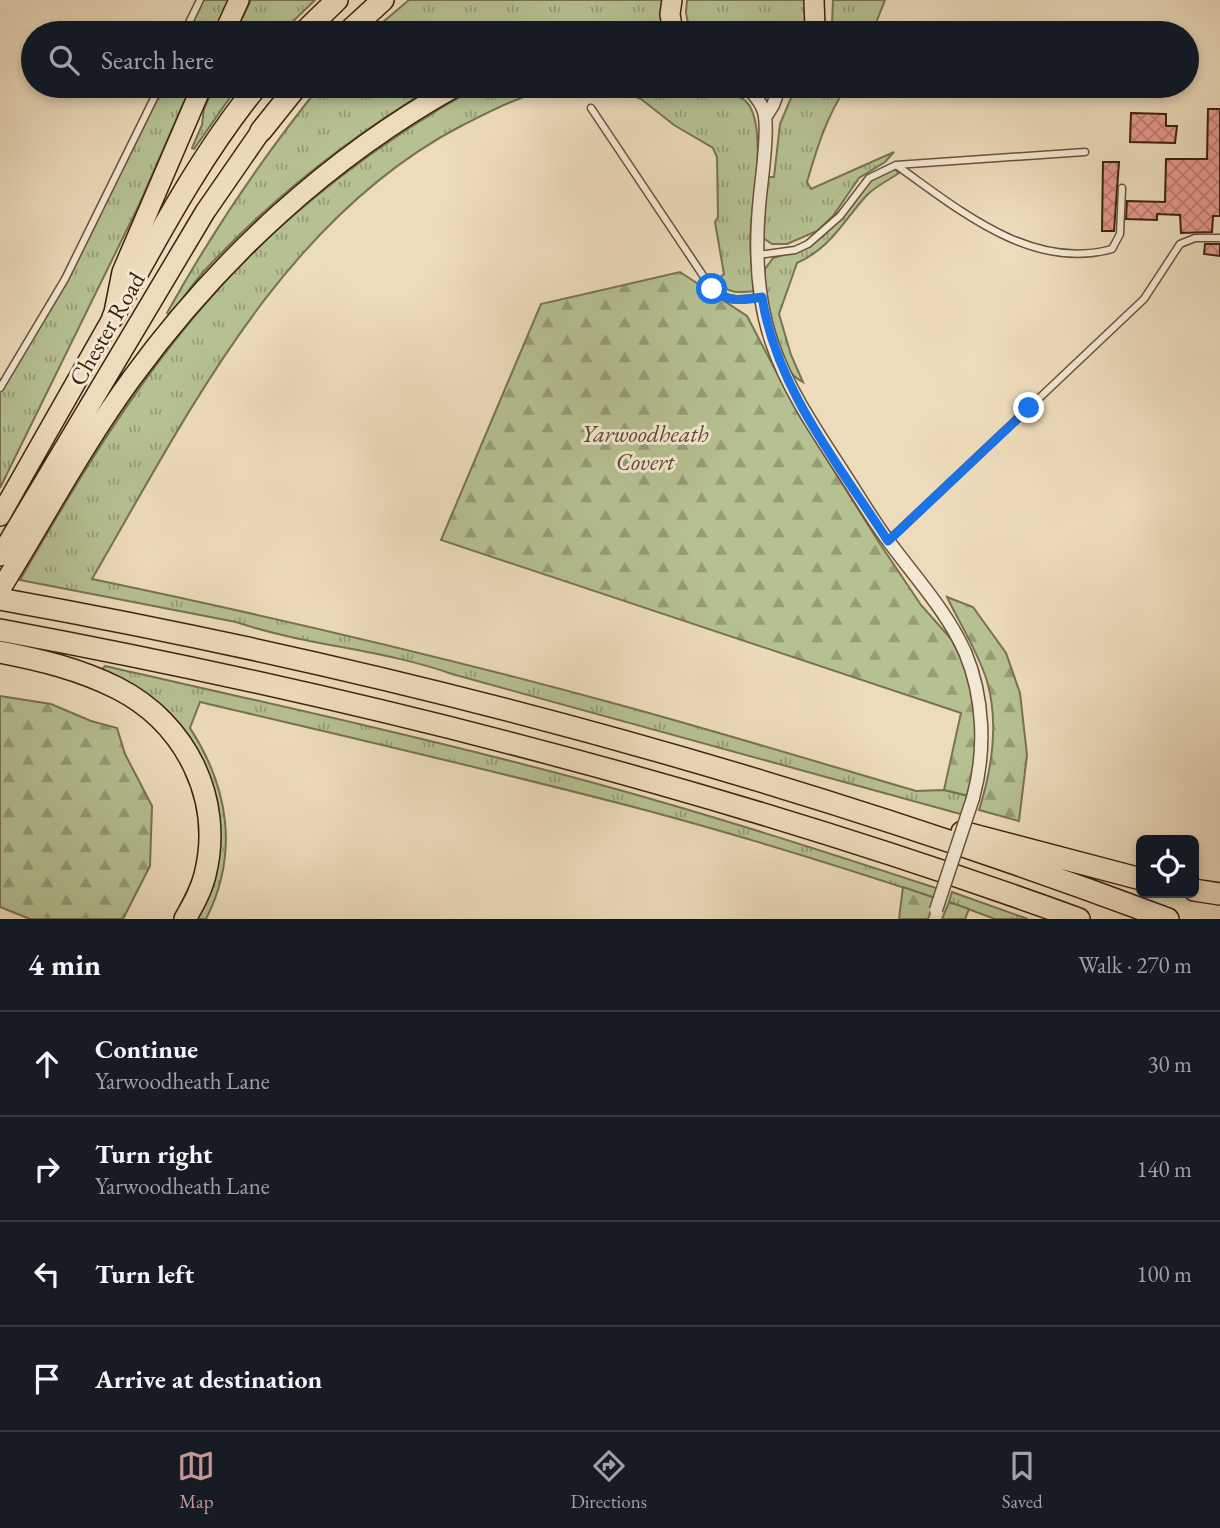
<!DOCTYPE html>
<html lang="en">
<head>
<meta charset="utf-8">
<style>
	body { margin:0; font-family:"EB Garamond",serif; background:#20242c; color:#f1f3f6 }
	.controls { position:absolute; right:21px; bottom:21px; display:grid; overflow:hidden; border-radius:10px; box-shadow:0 4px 10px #0003 }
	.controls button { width:63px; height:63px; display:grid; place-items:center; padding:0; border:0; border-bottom:2px solid #363941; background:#171b24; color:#f1f3f6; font:35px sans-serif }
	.stop { position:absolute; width:21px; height:21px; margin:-16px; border:5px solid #1a73e8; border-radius:50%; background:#fff }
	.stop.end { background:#1a73e8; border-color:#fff; box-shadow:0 2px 7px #0008 }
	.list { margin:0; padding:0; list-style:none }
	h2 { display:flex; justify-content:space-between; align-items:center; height:91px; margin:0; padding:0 28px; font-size:30px }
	h2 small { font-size:23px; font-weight:400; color:#9ea1a6 }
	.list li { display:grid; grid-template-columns:46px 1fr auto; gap:21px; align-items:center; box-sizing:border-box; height:105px; padding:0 28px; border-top:2px solid #363941 }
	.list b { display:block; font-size:26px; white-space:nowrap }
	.list p { margin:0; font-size:23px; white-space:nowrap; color:#9ea1a6 }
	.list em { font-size:23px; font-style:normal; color:#9ea1a6 }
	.icon { flex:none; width:38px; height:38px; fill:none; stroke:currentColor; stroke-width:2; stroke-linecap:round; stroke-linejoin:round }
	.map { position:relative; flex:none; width:1220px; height:919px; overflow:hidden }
	.search { position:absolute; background:#171b24; box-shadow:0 4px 10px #0003; left:21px; right:21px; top:21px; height:77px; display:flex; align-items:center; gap:18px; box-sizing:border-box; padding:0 24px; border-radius:38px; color:#9ea1a6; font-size:26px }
	.sheet { height:511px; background:#171b24 }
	nav { display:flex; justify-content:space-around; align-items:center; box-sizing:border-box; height:98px; border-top:2px solid #363941; background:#171b24; font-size:19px; color:#9ea1a6 }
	nav a { display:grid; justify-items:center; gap:4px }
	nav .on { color:#c59692 }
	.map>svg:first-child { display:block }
</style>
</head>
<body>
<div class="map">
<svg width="1220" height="919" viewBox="0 0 1220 919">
	<defs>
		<pattern id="grass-tufts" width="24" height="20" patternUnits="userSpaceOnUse" patternTransform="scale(1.75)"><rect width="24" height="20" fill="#b6c192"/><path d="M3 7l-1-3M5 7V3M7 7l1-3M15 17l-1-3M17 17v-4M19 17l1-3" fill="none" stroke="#959c76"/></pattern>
		<pattern id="forest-firs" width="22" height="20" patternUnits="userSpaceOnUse" patternTransform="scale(1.75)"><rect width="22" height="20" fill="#b6c192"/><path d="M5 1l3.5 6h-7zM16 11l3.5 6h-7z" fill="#959c76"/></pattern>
		<pattern id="building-cross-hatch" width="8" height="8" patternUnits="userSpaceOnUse" patternTransform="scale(1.75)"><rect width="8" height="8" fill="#e7988d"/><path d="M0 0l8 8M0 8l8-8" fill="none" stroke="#bc7c72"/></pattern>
	</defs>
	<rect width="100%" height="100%" fill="#eddcbc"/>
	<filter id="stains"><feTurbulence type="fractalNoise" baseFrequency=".00286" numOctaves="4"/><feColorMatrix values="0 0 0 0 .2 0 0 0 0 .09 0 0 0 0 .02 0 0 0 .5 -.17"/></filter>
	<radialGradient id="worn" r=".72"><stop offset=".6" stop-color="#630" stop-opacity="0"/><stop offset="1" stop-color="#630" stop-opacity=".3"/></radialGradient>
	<!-- grass -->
	<path fill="url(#grass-tufts)" stroke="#787250" stroke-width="2" d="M 203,0 L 229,0 L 214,33 L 187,33 Z
		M 251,0 L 315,0 L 281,33 L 235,33 Z
		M 409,0 L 665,0 L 667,33 L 646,33 L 625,28 L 597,26 L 540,33 L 370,33 Z
		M 687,0 L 806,0 L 807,19 L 803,33 L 690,33 L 686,13 Z
		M 833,0 L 885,0 L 872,33 L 830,33 L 832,25 Z
		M 163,86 L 191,86 L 139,205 L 0,488 L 0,391 L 80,254 Z
		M 214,86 L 238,86 L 194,149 L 192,148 L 202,125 L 204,109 Z
		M 320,86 L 435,86 C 351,136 273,197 206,269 C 193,283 182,300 170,315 L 167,313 C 212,232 262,158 320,86 Z
		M 479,86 L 596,86 C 583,86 567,85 554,88 C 523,94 489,112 461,126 C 283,219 189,412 92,579 C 269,616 445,657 620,705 C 719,732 817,762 916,791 L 944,790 L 969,796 L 964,815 L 452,674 C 382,649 307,646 236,622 L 20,580 C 77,481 137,380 213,295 C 287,211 382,140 479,86 Z
		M 604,86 C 638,86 673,82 706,86 C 717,87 743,95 749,105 C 766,132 753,196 751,227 C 749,248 752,270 755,291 C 740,293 726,294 717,280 L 724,274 L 715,222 L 718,217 L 717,157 L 713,148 L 674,125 L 641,99 L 613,87 Z
		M 796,86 L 847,86 C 827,115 817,148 807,182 L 811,189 L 894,152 L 885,162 L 859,178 L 833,216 L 817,231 L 787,244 L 772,244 L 763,238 L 763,218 L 768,177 L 774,177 L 780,124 Z
		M 893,168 L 899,173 C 889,180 876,186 867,195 C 843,221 831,248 797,263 L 779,314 L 791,355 L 803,382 C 799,380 796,378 793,375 C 780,361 761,288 765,269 L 773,258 L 806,248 L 824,235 L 843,216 L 869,181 Z
		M 105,666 C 254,700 405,733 553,772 C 683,806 811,847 939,889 L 935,898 C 839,866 742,836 645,810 C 497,771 348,737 200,702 L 190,728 C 229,788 239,854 206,919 L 197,919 C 230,848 226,769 169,712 C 150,693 123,682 101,670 Z
		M 952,892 L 1028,919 L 995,919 L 949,902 Z"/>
	<!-- forest -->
	<path fill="url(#forest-firs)" stroke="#787250" stroke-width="2" d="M 680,272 L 747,316 L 798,413 L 880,544 L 921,605 L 952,640 L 967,672 L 976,709 L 976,761 L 969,796 L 944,790 L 961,713 L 441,540 L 541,304 Z
		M 947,597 L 973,607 L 1006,653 L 1020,693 L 1027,755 L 1019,821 L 979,810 C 992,769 999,723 987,681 C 978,652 960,624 947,597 Z
		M 0,696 L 51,704 L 91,721 L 117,728 L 125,754 L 152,806 L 150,866 L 123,919 L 30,919 L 0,907 Z
		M 903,887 L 935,898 L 928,919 L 899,919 Z
		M 949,902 L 969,909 L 965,919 L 942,919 Z"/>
	<!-- building -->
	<path fill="url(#building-cross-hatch)" stroke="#3b220e" stroke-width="2" d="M 1208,109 L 1220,109 L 1220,216 L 1213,216 L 1212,232 L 1181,233 L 1180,215 L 1157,214 L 1157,220 L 1126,219 L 1127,201 L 1165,202 L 1166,159 L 1207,159 Z
		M 1131,113 L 1166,114 L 1166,126 L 1177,126 L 1175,143 L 1130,142 Z
		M 1103,162 L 1119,162 L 1114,231 L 1102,231 Z
		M 1205,244 L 1220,244 L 1220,256 L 1204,254 Z"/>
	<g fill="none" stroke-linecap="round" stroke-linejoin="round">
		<defs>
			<path id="service" d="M 184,33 L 200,0
				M 591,108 L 712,289 C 728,303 742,300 762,297
				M 896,165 L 1085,152
				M 758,255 L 795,250 L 808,244 L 840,216 L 869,178 L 896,165 C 957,208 1031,272 1112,249 L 1120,234 L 1122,188
				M 0,388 L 65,279 L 160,86
				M 888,541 L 1144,299 L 1180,244 L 1195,238 L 1220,238"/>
			<path id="minor" d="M 746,86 C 754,94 764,105 765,117 C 768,136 762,176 760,196 C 755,244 756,297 772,343 C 788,390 817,432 843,472 C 859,496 873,521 890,543 C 916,578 947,612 965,652 C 984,697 986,751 973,798
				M 766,116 L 773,105 L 780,86"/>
			<path id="trunk" d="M 672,0 L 670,14 L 673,33
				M 224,33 L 239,0
				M 812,33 L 815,27 L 814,0
				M 734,86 L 748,86
				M 0,516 L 113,317 L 122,272 L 202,86
				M 0,556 L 205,212 L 261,131
				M 0,590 C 44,519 83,445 132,378 C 218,260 329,157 457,86"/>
			<path id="motorway" d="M 303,33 L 337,0
				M 347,33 L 383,0
				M 261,131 L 297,86
				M 113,317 C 157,238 200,156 257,86
				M 0,599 C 397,670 790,777 1168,919
				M 0,630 C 366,698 729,792 1079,919
				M 0,652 C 41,660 79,669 117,688 C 186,723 224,799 205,875 C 201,891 193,905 185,919
				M 962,832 L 1141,879
				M 1194,890 L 1220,894"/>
		</defs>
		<!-- service casing -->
		<use href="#service" stroke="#68503a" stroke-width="9"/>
		<!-- minor casing -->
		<use href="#minor" stroke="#68503a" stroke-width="15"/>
		<!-- trunk casing -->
		<use href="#trunk" stroke="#3b220e" stroke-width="22"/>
		<!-- motorway casing -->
		<use href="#motorway" stroke="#3b220e" stroke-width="24"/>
		<!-- service -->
		<use href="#service" stroke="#f3e8d3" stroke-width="6"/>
		<!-- minor -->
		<use href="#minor" stroke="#f3e8d3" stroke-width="12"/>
		<!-- trunk -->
		<use href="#trunk" stroke="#eddcbc" stroke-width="19"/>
		<!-- motorway -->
		<use href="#motorway" stroke="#eddcbc" stroke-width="21"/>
		<defs>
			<path id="minor-bridge" d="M 936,910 L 973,798"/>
		</defs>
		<!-- minor-bridge casing -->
		<use href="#minor-bridge" stroke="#68503a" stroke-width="15" stroke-linecap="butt"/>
		<!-- minor-bridge -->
		<use href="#minor-bridge" stroke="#f3e8d3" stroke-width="12"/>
	</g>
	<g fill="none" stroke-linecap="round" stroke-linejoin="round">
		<!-- route -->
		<path stroke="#1a73e8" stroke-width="9" d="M 712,289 C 728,303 742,300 762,297 C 776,388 839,465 888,541 L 1029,408"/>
	</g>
	<g text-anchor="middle" stroke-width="6" stroke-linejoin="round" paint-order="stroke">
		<!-- street labels -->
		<g font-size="24" fill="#3b220e" stroke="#f3e8d3">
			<text transform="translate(107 329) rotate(-60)" y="8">Chester Road</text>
		</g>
		<!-- park labels -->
		<g font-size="24" font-style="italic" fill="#5a4a2f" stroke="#f3e8d3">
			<text x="645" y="442">Yarwoodheath<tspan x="645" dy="28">Covert</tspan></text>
		</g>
	</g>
	<rect width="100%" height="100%" filter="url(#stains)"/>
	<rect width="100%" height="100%" fill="url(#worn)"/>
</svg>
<div class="controls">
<button><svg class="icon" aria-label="locate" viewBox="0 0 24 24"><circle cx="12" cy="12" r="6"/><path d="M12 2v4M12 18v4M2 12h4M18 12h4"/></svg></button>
</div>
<div class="stop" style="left:712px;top:289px"></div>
<div class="stop end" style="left:1029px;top:408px"></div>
<div class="search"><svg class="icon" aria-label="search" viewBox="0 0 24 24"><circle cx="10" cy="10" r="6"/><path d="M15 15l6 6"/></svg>Search here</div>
</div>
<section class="sheet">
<h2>4 min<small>Walk · 270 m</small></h2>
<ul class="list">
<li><svg class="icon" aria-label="ahead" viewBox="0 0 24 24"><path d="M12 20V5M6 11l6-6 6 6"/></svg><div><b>Continue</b><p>Yarwoodheath Lane</p></div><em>30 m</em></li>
<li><svg class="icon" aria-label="right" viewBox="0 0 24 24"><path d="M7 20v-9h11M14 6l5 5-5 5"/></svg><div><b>Turn right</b><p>Yarwoodheath Lane</p></div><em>140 m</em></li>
<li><svg class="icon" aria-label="left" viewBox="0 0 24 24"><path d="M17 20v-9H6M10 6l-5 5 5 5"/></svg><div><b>Turn left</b></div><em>100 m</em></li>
<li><svg class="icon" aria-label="arrive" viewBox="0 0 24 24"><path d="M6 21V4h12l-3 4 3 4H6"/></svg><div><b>Arrive at destination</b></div></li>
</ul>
</section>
<nav>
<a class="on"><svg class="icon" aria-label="map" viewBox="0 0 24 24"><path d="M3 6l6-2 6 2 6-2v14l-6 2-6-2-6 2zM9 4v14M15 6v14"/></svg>Map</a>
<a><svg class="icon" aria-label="directions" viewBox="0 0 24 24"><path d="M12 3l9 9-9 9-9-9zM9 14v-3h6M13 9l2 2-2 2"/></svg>Directions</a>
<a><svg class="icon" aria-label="saved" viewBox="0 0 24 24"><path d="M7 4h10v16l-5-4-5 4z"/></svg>Saved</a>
</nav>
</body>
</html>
